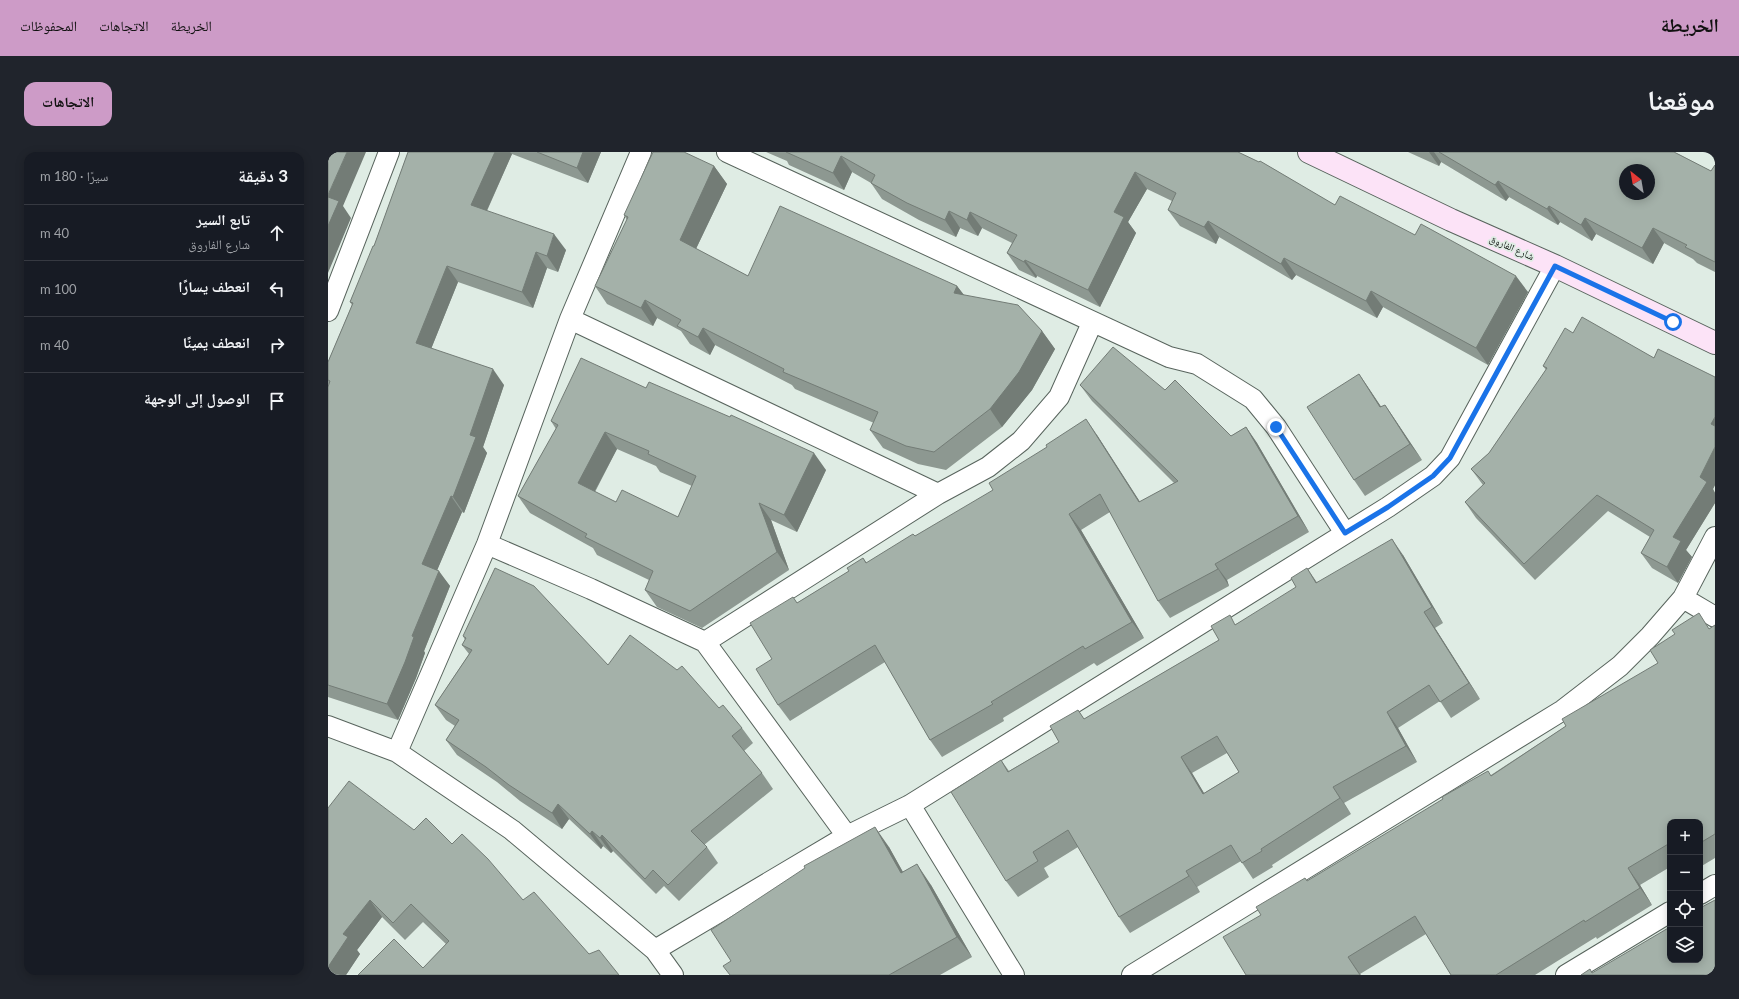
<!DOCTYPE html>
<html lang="ar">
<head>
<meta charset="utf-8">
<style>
	body { margin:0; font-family:Lato,"Noto Naskh Arabic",sans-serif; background:#20242c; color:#f1f3f6; direction:rtl }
	.controls { position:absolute; right:12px; bottom:12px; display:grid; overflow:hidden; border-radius:8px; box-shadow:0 2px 10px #0003 }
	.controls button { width:36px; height:36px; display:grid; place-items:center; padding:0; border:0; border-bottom:1px solid #363941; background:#171b24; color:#f1f3f6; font:20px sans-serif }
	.compass { position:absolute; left:1291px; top:12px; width:36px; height:36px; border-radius:50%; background:#171b24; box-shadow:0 2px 10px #0003; rotate:329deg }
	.stop { position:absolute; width:12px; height:12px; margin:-9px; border:3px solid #1a73e8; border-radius:50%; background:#fff }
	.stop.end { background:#1a73e8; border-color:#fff; box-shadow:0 1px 4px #0008 }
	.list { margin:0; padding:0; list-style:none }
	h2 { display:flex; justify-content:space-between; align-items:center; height:52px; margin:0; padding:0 16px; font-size:17px }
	h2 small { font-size:13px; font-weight:400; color:#9ea1a6 }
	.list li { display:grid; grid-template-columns:26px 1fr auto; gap:12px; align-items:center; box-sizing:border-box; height:56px; padding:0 16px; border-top:1px solid #363941 }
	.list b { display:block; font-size:15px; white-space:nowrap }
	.list p { margin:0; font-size:13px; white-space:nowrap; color:#9ea1a6 }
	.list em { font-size:13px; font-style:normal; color:#9ea1a6 }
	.icon { flex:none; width:22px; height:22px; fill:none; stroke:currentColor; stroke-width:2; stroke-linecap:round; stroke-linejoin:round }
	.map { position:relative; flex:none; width:1387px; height:823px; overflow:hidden; direction:ltr; border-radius:12px }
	header { display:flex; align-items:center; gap:24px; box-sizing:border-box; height:56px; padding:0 20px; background:#cd9bc7; color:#111 }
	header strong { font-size:19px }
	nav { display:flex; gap:22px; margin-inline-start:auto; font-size:14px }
	.intro { display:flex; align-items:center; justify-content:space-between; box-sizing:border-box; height:96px; padding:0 24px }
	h1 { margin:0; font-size:28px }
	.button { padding:10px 18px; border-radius:12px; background:#cd9bc7; color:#111; font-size:14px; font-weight:700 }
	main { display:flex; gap:24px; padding:0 24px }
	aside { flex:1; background:#171b24; border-radius:12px; box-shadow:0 2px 10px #0003 }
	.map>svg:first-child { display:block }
</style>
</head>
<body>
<header>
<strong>الخريطة</strong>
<nav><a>الخريطة</a><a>الاتجاهات</a><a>المحفوظات</a></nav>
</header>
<div class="intro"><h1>موقعنا</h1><a class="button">الاتجاهات</a></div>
<main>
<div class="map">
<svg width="1387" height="823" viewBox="0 0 1387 823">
	<rect width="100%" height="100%" fill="#dfece4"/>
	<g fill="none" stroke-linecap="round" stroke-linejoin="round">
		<defs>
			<path id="minor" d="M 399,0 L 841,205 L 869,212 L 925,247 L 948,275 L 1017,381
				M 0,159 L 61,0
				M 242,167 L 610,342
				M 159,392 L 263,437 L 377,490 L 519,684
				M 1355,446 L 1387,465
				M 377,490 L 610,342 L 660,315 L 693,289 L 731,245 L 764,171
				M 0,574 L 69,600 L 184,678 L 327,798 L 345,823
				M 69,600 L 159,392 L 242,167 L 313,0
				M 582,653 L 686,823
				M 1372,742 L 1387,733
				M 327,798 L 519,684 L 582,653 L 1060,355 L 1105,324 L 1122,306 L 1227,114
				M 804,823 L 1235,558 L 1292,514 L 1322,484 L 1355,446 L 1387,385
				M 1238,823 L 1342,760"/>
			<path id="secondary" d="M 981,0 L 1123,68 L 1227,114 L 1387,191"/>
		</defs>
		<!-- minor casing -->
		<use href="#minor" stroke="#58645d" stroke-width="22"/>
		<!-- secondary casing -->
		<use href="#secondary" stroke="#58645d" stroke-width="24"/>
		<!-- minor -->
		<use href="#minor" stroke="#fff" stroke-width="20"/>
		<!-- secondary -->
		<use href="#secondary" stroke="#fce3f7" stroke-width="22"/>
	</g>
	<!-- wall -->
	<path fill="#8d9891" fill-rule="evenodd" d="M 80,0 L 273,0 L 260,31 L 184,2 L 159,59 L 238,98 L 230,120 L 219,116 L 205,156 L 130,130 L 103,197 L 176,233 L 155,295 L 159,301 L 136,361 L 134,360 L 109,418 L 122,434 L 96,499 L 97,501 L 88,526 L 70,568 L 0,545 L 0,210 L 24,153 L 22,150 L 46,94 Z
		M 438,0 L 910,0 L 1007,53 L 1087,83 L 1200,140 L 1160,213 L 1055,155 L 1049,166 L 968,123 L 964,128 L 891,85 L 888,92 L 852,74 L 840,58 L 844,49 L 819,37 L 800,70 L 808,81 L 772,155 L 709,124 L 708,126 L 691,118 L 679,101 L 684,91 L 654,76 L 650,84 L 632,76 L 628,85 L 591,68 L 554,47 L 543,31 L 524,20 L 516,38 L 461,13 L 459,9 Z
		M 1080,0 L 1346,0 L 1383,19 L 1387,13 L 1387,120 L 1369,111 L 1365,107 L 1336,91 L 1325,112 L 1268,82 L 1264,89 L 1232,70 L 1230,73 L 1181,45 L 1178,49 L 1113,10 L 1111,14 Z
		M 386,14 L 399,32 L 368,97 L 420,124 L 629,134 L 636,143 L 714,179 L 727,197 L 704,238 L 674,275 L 618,318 L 590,312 L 555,296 L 542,278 L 546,271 L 467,237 L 464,233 L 387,193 L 382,203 L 362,192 L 353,179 L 329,166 L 325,174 L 279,152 L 267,134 L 299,68 L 296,63 Z
		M 1245,181 L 1387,225 L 1387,333 L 1385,337 L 1387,341 L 1387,351 L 1358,398 L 1364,405 L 1350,431 L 1324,416 L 1313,401 L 1322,385 L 1280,359 L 1207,428 L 1148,366 L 1137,350 L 1155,333 L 1143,317 L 1161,301 L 1218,218 L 1215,214 Z
		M 1031,222 L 1053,255 L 1057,253 L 1094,308 L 1037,344 L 1026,328 Z
		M 752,233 L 837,238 L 903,284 L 918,275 L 929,291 L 981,380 L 899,428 L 901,434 L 842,466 L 830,449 L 782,360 L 753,378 L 816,486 L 769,514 L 766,511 L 675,566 L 676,569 L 614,605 L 602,588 L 557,510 L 462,569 L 450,553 L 444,507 L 465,445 L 469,451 L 521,419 L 535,406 L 539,411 L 587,384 L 769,283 L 812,350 L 846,331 L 764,249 Z
		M 318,236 L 498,318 L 469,380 L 443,368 L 461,418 L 374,476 L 329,455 L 317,438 L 321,428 L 269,403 L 265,396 L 202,361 L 190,344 L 228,277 L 223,269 ZM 289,297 L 328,314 L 332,320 L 364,334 L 350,365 L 288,350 L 267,340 Z
		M 1075,403 L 1115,471 L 1107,476 L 1152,547 L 1123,566 L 1112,549 L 1070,576 L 1089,610 L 1016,651 L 1023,662 L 944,713 L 945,715 L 925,727 L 913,709 L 869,735 L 872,740 L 802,781 L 791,765 L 750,695 L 716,716 L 721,725 L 690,745 L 678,729 L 673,608 L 681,619 L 731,590 L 750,558 L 756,567 L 891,488 L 908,472 L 989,430 ZM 899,601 L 911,620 L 876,641 L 864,621 Z
		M 1387,473 L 1387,706 L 1372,715 L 1372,670 L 1342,670 L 1342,715 L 1312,733 L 1324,753 L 1269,787 L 1268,785 L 1207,823 L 1123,823 L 1098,782 L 1032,822 L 933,763 L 979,729 L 1163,623 L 1238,574 L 1330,511 Z
		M 135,484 L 280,513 L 391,556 L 414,576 L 425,591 L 416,599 L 434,621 L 445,637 L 376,693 L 379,695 L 390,711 L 351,749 L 336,734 L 328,742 L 285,699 L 283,701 L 275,694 L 273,697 L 241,667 L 234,677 L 192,649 L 169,630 L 129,603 L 118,588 L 127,574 L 118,568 L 107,553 L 141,502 L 134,493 L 137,488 Z
		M 0,656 L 86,678 L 124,692 L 195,748 L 261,802 L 291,823 L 95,816 L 118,792 L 95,770 L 77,788 L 54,765 L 29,798 L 32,802 L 18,823 Z
		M 561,695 L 575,720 L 603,733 L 644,805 L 612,823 L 402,823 Z"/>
	<!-- shaded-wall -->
	<path fill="#737c76" d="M 19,0 L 38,0 L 15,54 L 23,66 L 0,121 L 0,43 Z
		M 167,0 L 182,0 L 184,2 L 154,69 L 143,53 Z
		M 255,0 L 273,0 L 260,31 L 249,16 Z
		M 1101,0 L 1106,0 L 1113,10 L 1111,14 Z
		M 513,4 L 524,20 L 516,38 L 505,21 Z
		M 386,14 L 399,32 L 364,105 L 352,88 Z
		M 807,20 L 819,37 L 800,70 L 808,81 L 772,155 L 760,138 L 786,60 Z
		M 1170,29 L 1181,45 L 1178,49 L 1167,33 Z
		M 1221,54 L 1232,70 L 1230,73 L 1219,57 Z
		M 621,59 L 632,76 L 628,85 L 617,68 Z
		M 642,60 L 654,76 L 650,84 L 639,68 Z
		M 1257,66 L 1268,82 L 1264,89 L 1253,73 Z
		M 880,69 L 891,85 L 888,92 L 876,75 Z
		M 1325,76 L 1336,91 L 1325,112 L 1314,96 Z
		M 226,82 L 238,98 L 230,120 L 219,104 Z
		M 208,100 L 219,116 L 205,156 L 194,140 Z
		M 956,106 L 968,123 L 964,128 L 953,112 Z
		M 697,108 L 709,124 L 708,126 L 696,110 Z
		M 119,114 L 130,130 L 99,207 L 88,191 Z
		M 1188,124 L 1200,140 L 1160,213 L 1148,196 Z
		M 629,134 L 642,151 L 626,141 Z
		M 1043,139 L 1055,155 L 1049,166 L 1038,149 Z
		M 317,148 L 329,166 L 325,174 L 313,156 Z
		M 375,176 L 387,193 L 382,203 L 370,185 Z
		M 714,179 L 727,197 L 704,238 L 674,275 L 662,257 Z
		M 165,217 L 176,233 L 155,295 L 159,301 L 136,361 L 125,345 L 142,283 Z
		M 1031,222 L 1042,238 L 1064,271 L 1052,255 Z
		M 1057,253 L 1068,269 L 1094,308 L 1082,292 Z
		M 1387,265 L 1387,277 L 1383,272 Z
		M 758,267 L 769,283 L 823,367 L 811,350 Z
		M 918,275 L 929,291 L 981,380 L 970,364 Z
		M 277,280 L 289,297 L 262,348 L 250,331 Z
		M 1387,295 L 1387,333 L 1385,337 L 1387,341 L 1387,351 L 1358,398 L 1364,405 L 1350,431 L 1339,415 L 1345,385 L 1372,325 Z
		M 486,301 L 498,318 L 469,380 L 456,363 Z
		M 123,344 L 134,360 L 105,428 L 94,412 Z
		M 431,351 L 443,368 L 461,418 L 449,400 Z
		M 741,362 L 753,378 L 816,486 L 804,470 Z
		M 1064,387 L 1075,403 L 1115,471 L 1104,455 Z
		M 887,412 L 899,428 L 901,434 L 890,417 Z
		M 979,416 L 990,432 L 988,431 Z
		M 111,419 L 122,434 L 96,499 L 97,501 L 88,526 L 70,568 L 59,552 L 84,484 Z
		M 1096,460 L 1107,476 L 1152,547 L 1141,531 Z
		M 1059,560 L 1070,576 L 1089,610 L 1078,594 Z
		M 853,605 L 864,621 L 886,658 L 875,642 Z
		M 1005,635 L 1016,651 L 1023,662 L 1012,646 Z
		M 230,652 L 241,667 L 234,677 L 224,661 Z
		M 547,675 L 561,695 L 587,742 L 573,721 Z
		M 264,679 L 275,694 L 273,697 L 262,682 Z
		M 274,683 L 285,699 L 283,701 L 272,686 Z
		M 589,712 L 603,733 L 644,805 L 629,785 Z
		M 1300,716 L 1312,733 L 1324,753 L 1312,736 Z
		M 858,719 L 869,735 L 872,740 L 861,724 Z
		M 42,748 L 54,765 L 29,798 L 32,802 L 18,823 L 0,823 L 0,815 L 15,782 Z
		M 1020,805 L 1032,822 L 1033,823 L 1032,823 Z"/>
	<!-- building -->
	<path fill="#a4b1a9" stroke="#737c76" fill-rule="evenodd" d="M 0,0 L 19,0 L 0,43 Z
		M 80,0 L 167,0 L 143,53 L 226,82 L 219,104 L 208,100 L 194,140 L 119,114 L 88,191 L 165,217 L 142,283 L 148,285 L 125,345 L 123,344 L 94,412 L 111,419 L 84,484 L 86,485 L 77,510 L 59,552 L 0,533 L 0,235 L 2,229 L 0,228 L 0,210 L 25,151 L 22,150 L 45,94 L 46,94 Z
		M 209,0 L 255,0 L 249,16 Z
		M 325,0 L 356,0 L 386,14 L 352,88 L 420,124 L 452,54 L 629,134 L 626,141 L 690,153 L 714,179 L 691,220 L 662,257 L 606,300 L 578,294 L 542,278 L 550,260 L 455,220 L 456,217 L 375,176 L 370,185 L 349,174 L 353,168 L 317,148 L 313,156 L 267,134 L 300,65 L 296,63 Z
		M 458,0 L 910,0 L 931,10 L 932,9 L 1007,53 L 1012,44 L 1087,83 L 1093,72 L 1188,124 L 1148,196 L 1043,139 L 1038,149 L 956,106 L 953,112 L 880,69 L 876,75 L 840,58 L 848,41 L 807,20 L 786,60 L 796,65 L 760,138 L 697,108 L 696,110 L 679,101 L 689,83 L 642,60 L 639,68 L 621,59 L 617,68 L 579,51 L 543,31 L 547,23 L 513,4 L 505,21 Z
		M 1111,0 L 1346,0 L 1383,19 L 1387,13 L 1387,110 L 1357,95 L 1359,93 L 1325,76 L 1314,96 L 1257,66 L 1253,73 L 1221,54 L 1219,57 L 1170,29 L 1167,33 ZM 1297,18 L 1321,18 L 1321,42 L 1297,42 Z
		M 0,45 L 11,49 L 0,74 Z
		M 1254,165 L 1326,206 L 1330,197 L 1387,225 L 1387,265 L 1383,272 L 1387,274 L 1387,295 L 1372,325 L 1379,330 L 1345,385 L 1353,389 L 1339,415 L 1313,401 L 1326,378 L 1269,343 L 1196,412 L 1137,350 L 1157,331 L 1143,317 L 1161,301 L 1219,216 L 1215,214 L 1237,176 L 1245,181 Z
		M 785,195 L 837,238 L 847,228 L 903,284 L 918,275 L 970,364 L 887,412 L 890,417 L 830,449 L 772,342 L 741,362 L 804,470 L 757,497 L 755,494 L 663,550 L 665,552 L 602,588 L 547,493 L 450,553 L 428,517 L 444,507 L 422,471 L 465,445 L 469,451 L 521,419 L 519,416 L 535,406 L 538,411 L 585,382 L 587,384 L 665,338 L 661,331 L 719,295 L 718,293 L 758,267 L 811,350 L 850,329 L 752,233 Z
		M 253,206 L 318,236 L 321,230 L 402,265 L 403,263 L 486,301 L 456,363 L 431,351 L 449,400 L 362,459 L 317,438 L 325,419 L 257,385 L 259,382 L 190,344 L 230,273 L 223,269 ZM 277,280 L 321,299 L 320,302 L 368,324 L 350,365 L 294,338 L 288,350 L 250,331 Z
		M 1031,222 L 1052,255 L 1057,253 L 1082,292 L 1026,328 L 979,255 Z
		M 1064,387 L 1104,455 L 1096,460 L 1141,531 L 1112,550 L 1101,533 L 1059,560 L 1078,594 L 1005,635 L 1012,646 L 933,697 L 934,699 L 914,711 L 903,693 L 858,719 L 861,724 L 791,765 L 740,678 L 705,700 L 710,709 L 678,729 L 623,640 L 673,608 L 680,620 L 731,590 L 722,574 L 750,558 L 756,567 L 891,488 L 883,474 L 902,463 L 907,473 L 968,435 L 963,426 L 979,416 L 988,431 ZM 889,584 L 911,620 L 875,642 L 853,605 Z
		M 167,416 L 206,434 L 280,513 L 302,483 L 349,518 L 354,514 L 391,556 L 395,553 L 414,576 L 404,584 L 434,621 L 363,679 L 379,695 L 340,733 L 325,718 L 317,727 L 274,683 L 272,686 L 264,679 L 262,682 L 230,652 L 224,661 L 181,633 L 158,615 L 118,588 L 131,568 L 107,553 L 144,498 L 134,493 L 138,486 L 135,484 Z
		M 1371,461 L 1381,477 L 1387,473 L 1387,682 L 1372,691 L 1372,670 L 1342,670 L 1342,691 L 1300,716 L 1312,736 L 1257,770 L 1256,768 L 1168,823 L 1123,823 L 1087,764 L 1020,805 L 1032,823 L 918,823 L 895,785 L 933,763 L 928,755 L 977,726 L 979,729 L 1115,647 L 1114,645 L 1160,619 L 1163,624 L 1238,574 L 1234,567 L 1330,511 L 1322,498 L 1347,482 L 1344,478 Z
		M 21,629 L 86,678 L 98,666 L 124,692 L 134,682 L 160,707 L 195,748 L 206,740 L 261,802 L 271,798 L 291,823 L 30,823 L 66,787 L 95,816 L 121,789 L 83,752 L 65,771 L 42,748 L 15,782 L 20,785 L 0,815 L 0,656 Z
		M 547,675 L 573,721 L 589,712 L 629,785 L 561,823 L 402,823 L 395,814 L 403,809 L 383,778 L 477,716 L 476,714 Z
		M 1387,748 L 1387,823 L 1253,823 L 1262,817 L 1264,821 L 1342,775 L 1342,808 L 1372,808 L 1372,756 Z"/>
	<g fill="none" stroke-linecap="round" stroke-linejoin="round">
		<!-- route -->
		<path stroke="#1a73e8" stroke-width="5" d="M 948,275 L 1017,381 L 1060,355 L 1105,324 L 1122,306 L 1227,114 L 1345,170"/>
	</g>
	<g text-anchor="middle" stroke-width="3.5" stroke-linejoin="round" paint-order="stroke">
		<!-- street labels -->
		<g font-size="10" fill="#121714" stroke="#dfece4">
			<text transform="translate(1184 95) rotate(24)" y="4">شارع الفاروق</text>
		</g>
	</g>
</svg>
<div class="controls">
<button>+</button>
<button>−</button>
<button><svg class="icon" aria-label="locate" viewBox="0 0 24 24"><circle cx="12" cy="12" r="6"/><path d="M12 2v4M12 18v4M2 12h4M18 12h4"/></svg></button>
<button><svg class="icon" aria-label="layers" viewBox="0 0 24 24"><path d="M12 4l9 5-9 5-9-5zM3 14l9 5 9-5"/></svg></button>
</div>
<svg class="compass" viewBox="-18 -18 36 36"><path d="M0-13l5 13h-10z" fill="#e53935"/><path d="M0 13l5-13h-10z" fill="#9ea1a6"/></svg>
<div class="stop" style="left:1345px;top:170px"></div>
<div class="stop end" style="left:948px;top:275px"></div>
</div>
<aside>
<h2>3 دقيقة<small>سيرًا · 180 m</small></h2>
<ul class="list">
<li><svg class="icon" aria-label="ahead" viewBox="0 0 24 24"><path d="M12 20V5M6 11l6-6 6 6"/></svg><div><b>تابع السير</b><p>شارع الفاروق</p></div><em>40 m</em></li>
<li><svg class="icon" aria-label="left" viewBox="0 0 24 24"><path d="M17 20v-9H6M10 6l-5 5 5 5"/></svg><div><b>انعطف يسارًا</b></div><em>100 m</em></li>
<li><svg class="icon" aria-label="right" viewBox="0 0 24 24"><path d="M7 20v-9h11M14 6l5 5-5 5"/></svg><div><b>انعطف يمينًا</b></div><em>40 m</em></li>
<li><svg class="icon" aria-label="arrive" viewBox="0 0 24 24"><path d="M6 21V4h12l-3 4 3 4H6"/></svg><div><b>الوصول إلى الوجهة</b></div></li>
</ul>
</aside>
</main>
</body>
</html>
